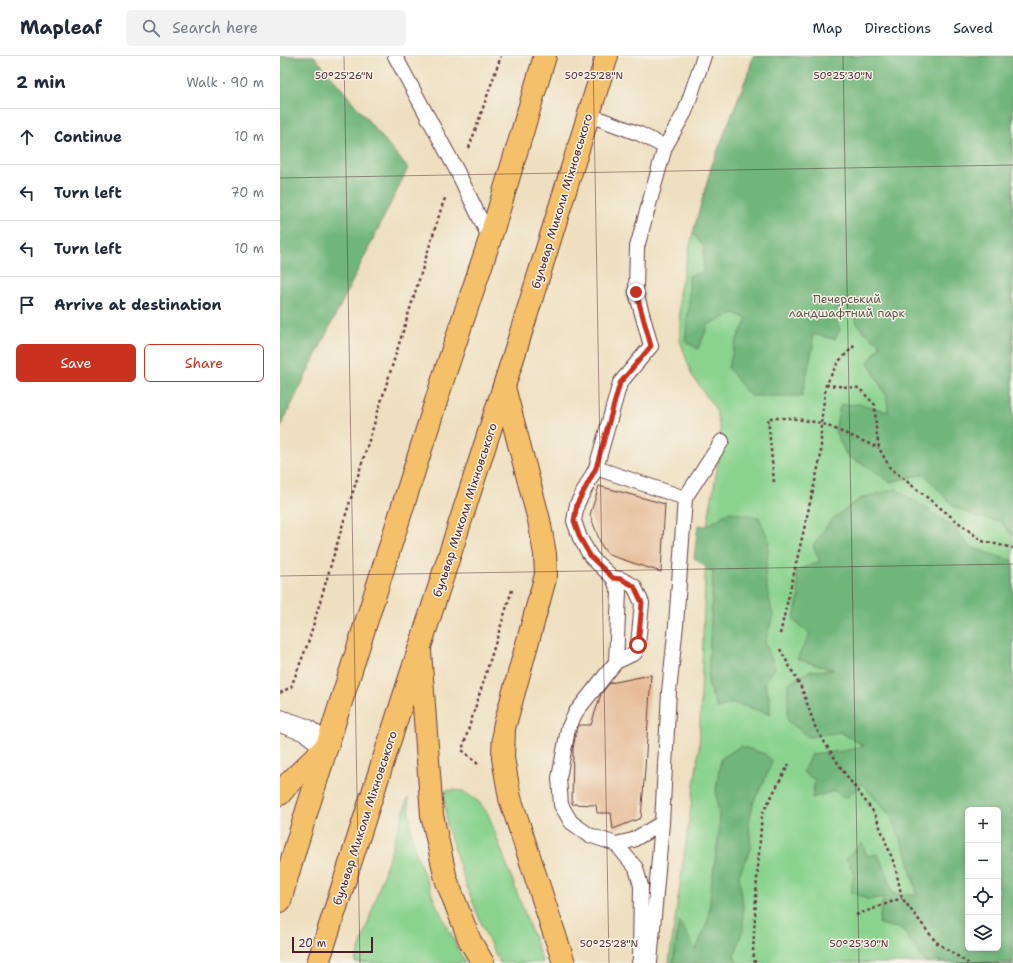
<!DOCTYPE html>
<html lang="en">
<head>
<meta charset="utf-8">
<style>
	body { margin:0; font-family:"Shantell Sans",sans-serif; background:#f2f2f3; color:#1f2937 }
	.controls { position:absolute; right:12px; bottom:12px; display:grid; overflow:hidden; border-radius:6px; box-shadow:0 2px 6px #0003 }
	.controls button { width:36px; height:36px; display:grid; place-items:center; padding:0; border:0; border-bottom:1px solid #e0e1e3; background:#fff; color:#1f2937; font:20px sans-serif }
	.scale { position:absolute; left:12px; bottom:10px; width:81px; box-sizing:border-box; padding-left:4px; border:2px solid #4a1f2b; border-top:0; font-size:11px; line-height:14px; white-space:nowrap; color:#4a1f2b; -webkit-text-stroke:3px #f7f3e8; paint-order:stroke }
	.stop { position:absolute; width:12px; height:12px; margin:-9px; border:3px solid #c8321e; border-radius:50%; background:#fff }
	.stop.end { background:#c8321e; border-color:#fff; box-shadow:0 1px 4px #0008 }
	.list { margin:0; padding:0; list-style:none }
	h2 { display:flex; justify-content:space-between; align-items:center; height:52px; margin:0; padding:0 16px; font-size:17px }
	h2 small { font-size:13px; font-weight:400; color:#747a83 }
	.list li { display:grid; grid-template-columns:26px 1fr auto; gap:12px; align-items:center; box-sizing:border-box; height:56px; padding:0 16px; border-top:1px solid #e0e1e3 }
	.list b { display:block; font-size:15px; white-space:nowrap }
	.list em { font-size:13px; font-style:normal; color:#747a83 }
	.actions { display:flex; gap:8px; padding:12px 16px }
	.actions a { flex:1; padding:9px 0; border:1px solid #c8321e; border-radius:6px; text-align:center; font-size:14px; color:#c8321e }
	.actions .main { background:#c8321e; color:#fff }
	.icon { flex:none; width:22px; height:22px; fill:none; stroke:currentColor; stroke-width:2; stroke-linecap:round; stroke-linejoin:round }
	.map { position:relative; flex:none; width:733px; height:907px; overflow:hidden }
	header { display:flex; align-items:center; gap:24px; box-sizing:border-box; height:56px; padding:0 20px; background:#fff; border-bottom:1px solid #e0e1e3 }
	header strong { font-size:19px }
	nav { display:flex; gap:22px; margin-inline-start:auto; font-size:14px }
	.search { width:280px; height:36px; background:#f2f2f3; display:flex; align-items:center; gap:10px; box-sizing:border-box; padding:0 14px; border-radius:6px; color:#747a83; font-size:15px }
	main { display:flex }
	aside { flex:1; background:#fff }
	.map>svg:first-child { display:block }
</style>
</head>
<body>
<header>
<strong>Mapleaf</strong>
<div class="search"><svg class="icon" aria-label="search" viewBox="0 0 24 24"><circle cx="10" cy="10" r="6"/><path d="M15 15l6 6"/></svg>Search here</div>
<nav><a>Map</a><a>Directions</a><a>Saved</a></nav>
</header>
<main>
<aside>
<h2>2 min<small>Walk · 90 m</small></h2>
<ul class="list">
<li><svg class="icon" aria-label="ahead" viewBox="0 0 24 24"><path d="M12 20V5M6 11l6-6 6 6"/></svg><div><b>Continue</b></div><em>10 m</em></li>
<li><svg class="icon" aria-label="left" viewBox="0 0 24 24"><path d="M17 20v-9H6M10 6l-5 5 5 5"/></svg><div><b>Turn left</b></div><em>70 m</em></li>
<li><svg class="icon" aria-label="left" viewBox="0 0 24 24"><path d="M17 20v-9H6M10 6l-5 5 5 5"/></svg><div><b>Turn left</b></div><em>10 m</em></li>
<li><svg class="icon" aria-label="arrive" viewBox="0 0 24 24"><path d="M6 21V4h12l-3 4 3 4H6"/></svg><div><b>Arrive at destination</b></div></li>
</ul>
<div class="actions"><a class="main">Save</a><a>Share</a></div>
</aside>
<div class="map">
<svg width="733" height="907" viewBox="0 0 733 907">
	<rect width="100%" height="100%" fill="#f7f3e8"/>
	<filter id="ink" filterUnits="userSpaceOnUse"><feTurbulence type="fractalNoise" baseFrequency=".025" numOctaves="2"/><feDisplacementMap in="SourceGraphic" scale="8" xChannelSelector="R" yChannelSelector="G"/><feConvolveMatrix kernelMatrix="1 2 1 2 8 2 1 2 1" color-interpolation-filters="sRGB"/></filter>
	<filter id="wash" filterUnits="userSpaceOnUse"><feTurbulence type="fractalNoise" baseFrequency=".012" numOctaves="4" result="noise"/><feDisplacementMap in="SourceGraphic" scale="16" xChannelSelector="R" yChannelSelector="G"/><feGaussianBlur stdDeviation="0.9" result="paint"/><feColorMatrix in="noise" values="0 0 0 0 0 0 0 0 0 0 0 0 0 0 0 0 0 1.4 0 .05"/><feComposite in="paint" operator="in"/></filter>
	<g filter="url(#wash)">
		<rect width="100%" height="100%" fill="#eedfc0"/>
		<!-- green -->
		<path fill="#8ad38f" stroke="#6a795d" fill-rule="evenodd" d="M 473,0 L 733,0 L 733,907 L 389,907 L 419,694 L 427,470 L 442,385 L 436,354 L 412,319 L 400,284 L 399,237 L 413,177 L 432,109 L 469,15 ZM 688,754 L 718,754 L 718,892 L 688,892 Z
			M 174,734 L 183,735 L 199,746 L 208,758 L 263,907 L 220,907 L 206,879 L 186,829 L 167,771 L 164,735 Z
			M 128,742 L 131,774 L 136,798 L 155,846 L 185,907 L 75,907 Z"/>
		<!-- forest -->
		<path fill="#6fb57a" stroke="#5c6a52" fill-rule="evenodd" d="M 0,0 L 34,0 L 128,112 L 0,372 Z
			M 473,0 L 733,0 L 733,480 L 720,465 L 697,461 L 673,450 L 644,418 L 610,426 L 592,413 L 567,400 L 555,375 L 560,349 L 581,348 L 608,356 L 607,341 L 588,306 L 601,289 L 580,272 L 567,249 L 551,256 L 560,273 L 555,283 L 532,278 L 533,290 L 522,340 L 470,340 L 448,312 L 456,285 L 467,263 L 455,257 L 429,268 L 418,293 L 405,285 L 409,248 L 409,220 L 423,216 L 424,191 L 413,177 L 432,109 L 469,15 Z
			M 616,433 L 672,470 L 690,491 L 730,504 L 733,504 L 733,907 L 659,907 L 659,904 L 645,906 L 622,873 L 599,868 L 603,841 L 589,844 L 571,836 L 574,817 L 566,803 L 582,787 L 587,800 L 597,798 L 607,817 L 613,838 L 637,839 L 627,799 L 610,759 L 582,728 L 566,742 L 554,735 L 532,742 L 535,724 L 523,716 L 531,698 L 564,695 L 584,690 L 560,676 L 529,681 L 508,665 L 508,628 L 529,615 L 554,614 L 517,603 L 530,578 L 513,564 L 519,541 L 516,515 L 540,505 L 533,490 L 551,464 L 581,442 ZM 688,754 L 718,754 L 718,892 L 688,892 Z
			M 449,456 L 479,461 L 489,485 L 485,522 L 493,560 L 485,586 L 495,612 L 485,628 L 490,645 L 490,658 L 454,647 L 437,652 L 428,628 L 433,516 L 414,502 L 418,469 L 427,470 Z
			M 460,690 L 485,698 L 492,705 L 486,721 L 473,747 L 469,768 L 471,793 L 459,819 L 463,849 L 463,873 L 454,901 L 458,907 L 393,907 L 399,865 L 416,894 L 428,865 L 432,824 L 440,771 L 436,733 L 441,703 Z"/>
		<g id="blocks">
			<!-- building -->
			<path fill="#e6ba95" d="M 319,430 L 385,448 L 381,516 L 329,499 L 322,491 L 310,459 Z
				M 371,619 L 365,713 L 361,762 L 333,773 L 331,757 L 317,757 L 316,749 L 292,748 L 293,693 L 296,676 L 299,669 L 311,669 L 321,638 L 330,627 Z"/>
		</g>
	</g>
	<g filter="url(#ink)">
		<use href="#blocks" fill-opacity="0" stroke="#633c41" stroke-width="1"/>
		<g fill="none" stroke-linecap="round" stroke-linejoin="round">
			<defs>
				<path id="lane" d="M 115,0 L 177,115 L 210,183
					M 309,59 L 360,78 L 385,91
					M 316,412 L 405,442
					M 333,522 L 341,523 L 354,530 L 362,547 L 358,589 L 355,597 L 336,606
					M 382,767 L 353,784 L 336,788 L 309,779 L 291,766 L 281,749 L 279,722 L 288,673 L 296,656 L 336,606 L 339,536 L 333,522 L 311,501 L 300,482 L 294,465 L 297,448 L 316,412 L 340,327 L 371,290 L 356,236 L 357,191 L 385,91 L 405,56 L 424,0
					M 336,788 L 356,812 L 361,830 L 360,903 L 359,907
					M 370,907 L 382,767 L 389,636 L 396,569 L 405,442 L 442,385"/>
				<path id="street" d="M 0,665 L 26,674 L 47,690"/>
				<path id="primary" d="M 224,331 L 259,464 L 265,498 L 266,519 L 224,672 L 223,702 L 230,742 L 284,907
					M 140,595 L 152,759 L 166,823 L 190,885 L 203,907
					M 0,738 L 9,727 L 47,690"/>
				<path id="highway" d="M 0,845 L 15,793 L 47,690 L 164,320 L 210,183 L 265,0
					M 38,907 L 233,302 L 327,0"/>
			</defs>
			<!-- lane casing -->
			<use href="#lane" stroke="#633c41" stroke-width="16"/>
			<!-- street casing -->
			<use href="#street" stroke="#633c41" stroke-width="24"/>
			<!-- primary casing -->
			<use href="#primary" stroke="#633c41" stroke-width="24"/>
			<!-- highway casing -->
			<use href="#highway" stroke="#633c41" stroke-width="24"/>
			<!-- path -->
			<path stroke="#633c41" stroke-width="2.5" stroke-dasharray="3 3" stroke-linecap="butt" d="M 189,92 L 221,0
				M 546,329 L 579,332 L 595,349 L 596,372 L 599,392 L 610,412 L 702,485 L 733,492
				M 494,426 L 488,362 L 511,362 L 541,367 L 599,392
				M 500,578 L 541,399 L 541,367 L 546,329 L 558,306 L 575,289
				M 500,593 L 522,633 L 536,673 L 563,715 L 595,758 L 615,810 L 622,842 L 656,886 L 688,907
				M 0,637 L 11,631 L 28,587 L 62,471 L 162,150 L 166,140
				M 198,708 L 182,694 L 232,534
				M 576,859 L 622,842
				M 475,907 L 473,896 L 477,823 L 482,758 L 509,708"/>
			<!-- lane -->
			<use href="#lane" stroke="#fff" stroke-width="14"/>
			<!-- street -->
			<use href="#street" stroke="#fff" stroke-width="22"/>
			<!-- primary -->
			<use href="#primary" stroke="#f4c16a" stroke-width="22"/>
			<!-- highway -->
			<use href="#highway" stroke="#f4c16a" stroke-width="22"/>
		</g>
	</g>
	<g fill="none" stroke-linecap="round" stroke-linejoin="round" filter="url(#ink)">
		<!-- route -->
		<path stroke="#c8321e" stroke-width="5" d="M 356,236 L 371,290 L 340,327 L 316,412 L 297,448 L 294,465 L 300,482 L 311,501 L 333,522 L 341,523 L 354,530 L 362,547 L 358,589"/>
	</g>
	<!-- ticks -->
	<path fill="none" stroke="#4a1f2b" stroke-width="1" stroke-opacity="0.45" d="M 64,0 L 80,907M 313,0 L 329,907M 563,0 L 579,907M 0,122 L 733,109M 0,520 L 733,508M 676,907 L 733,906"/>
	<g text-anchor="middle" stroke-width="3" stroke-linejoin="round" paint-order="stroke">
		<!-- street labels -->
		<g font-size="12" fill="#4a1f2b" stroke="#f7f3e8">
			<text transform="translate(282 145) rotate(-73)" y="4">бульвар Миколи Міхновського</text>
			<text transform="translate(185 454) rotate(-72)" y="4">бульвар Миколи Міхновського</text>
			<text transform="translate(85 762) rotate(-72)" y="4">бульвар Миколи Міхновського</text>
		</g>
		<!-- park labels -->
		<g font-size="12" fill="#5d5549" stroke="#f7f3e8">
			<text x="567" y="247">Печерський<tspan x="567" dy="14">ландшафтний парк</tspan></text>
		</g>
	</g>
	<g font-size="10" text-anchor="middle" fill="#4a1f2b" stroke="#f7f3e8" stroke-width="3" stroke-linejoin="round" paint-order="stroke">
		<text x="64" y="23">50°25'26"N</text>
		<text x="314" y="23">50°25'28"N</text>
		<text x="563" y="23">50°25'30"N</text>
		<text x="329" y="891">50°25'28"N</text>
		<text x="579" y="891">50°25'30"N</text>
	</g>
</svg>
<div class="controls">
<button>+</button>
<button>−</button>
<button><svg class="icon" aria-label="locate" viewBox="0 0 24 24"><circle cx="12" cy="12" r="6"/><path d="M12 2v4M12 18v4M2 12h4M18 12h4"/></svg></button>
<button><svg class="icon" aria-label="layers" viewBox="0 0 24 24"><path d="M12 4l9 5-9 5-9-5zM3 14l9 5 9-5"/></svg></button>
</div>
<div class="scale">20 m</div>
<div class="stop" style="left:358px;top:589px"></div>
<div class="stop end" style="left:356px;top:236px"></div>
</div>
</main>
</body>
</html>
